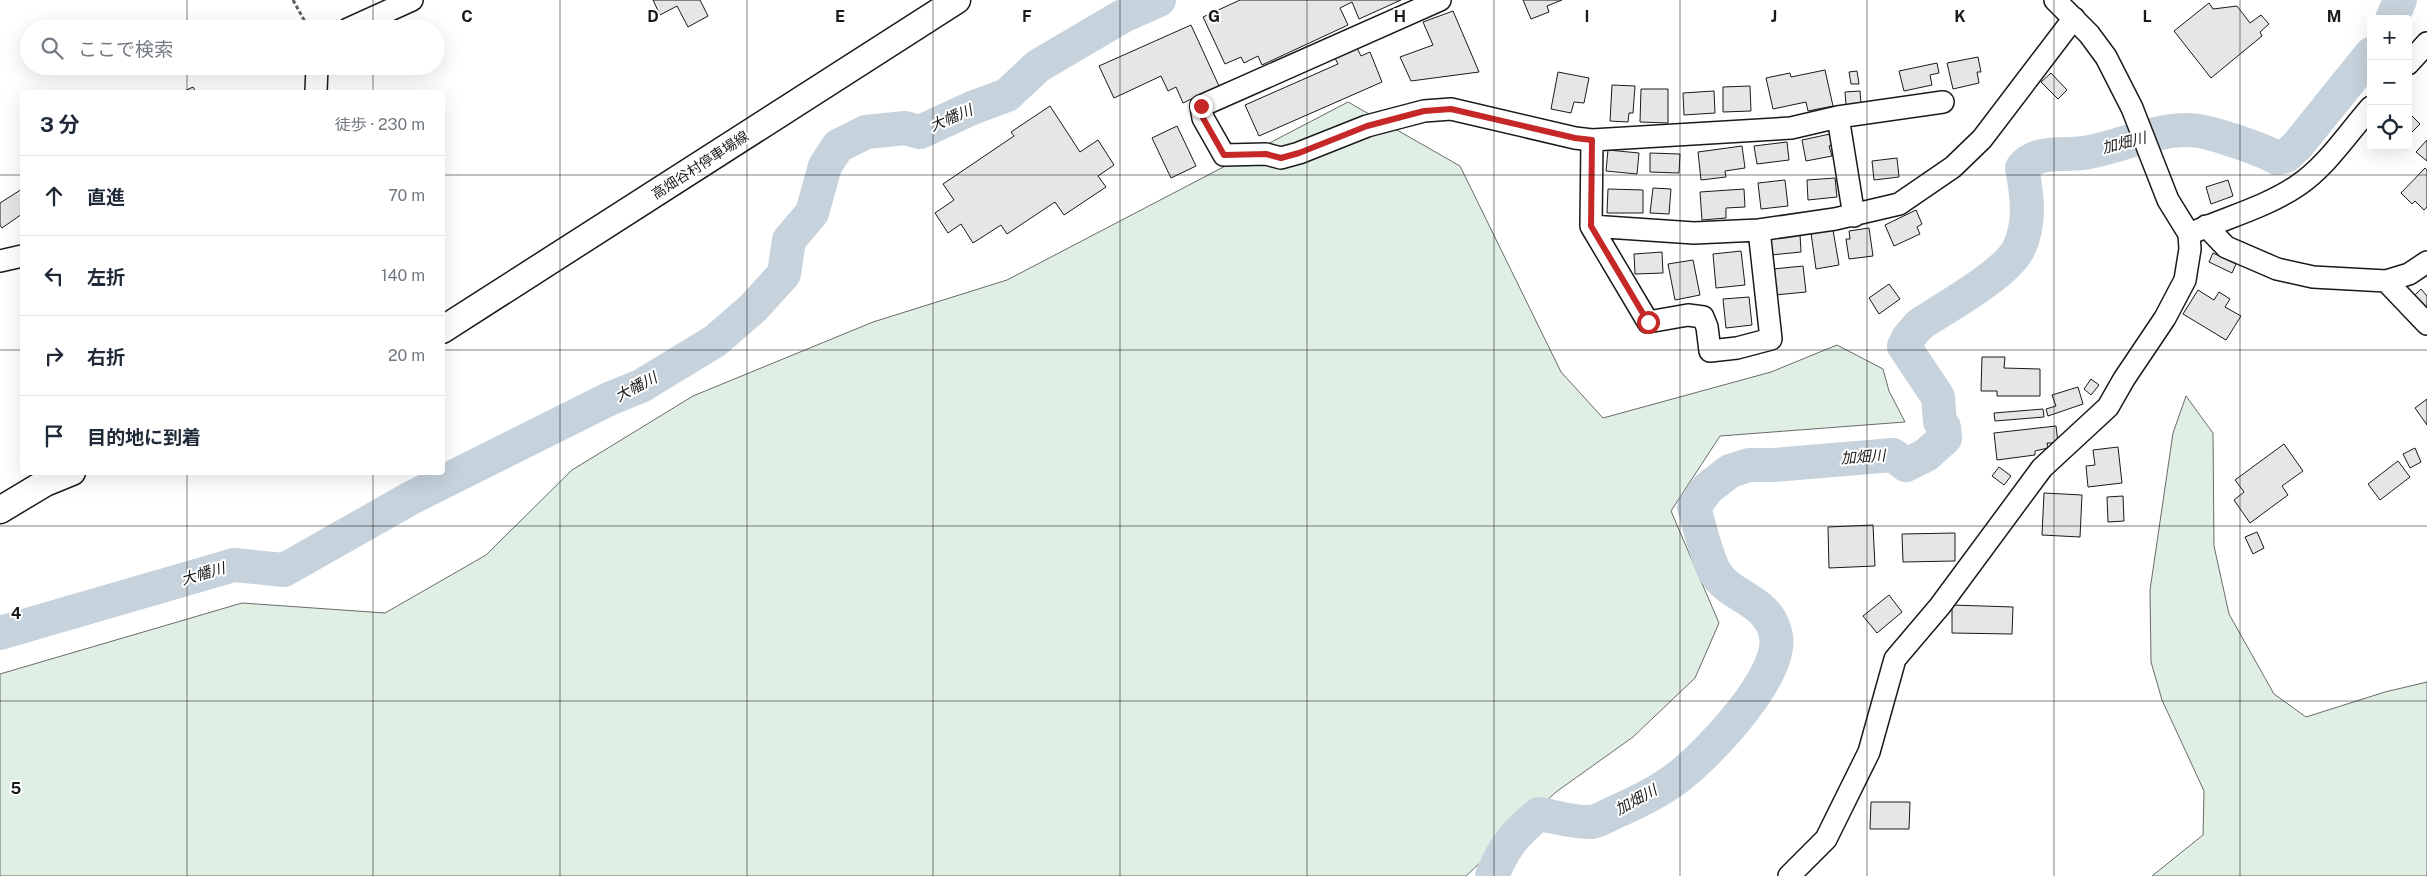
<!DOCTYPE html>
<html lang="ja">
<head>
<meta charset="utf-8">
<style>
	body { margin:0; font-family:"Public Sans","Noto Sans JP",sans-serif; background:#f2f2f3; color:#1f2937 }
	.controls { position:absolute; right:15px; top:15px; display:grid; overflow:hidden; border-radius:5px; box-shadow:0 5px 20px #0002 }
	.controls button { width:45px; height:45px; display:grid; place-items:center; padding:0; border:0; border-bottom:1px solid #e0e1e3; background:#fff; color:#1f2937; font:25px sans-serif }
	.stop { position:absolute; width:15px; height:15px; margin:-11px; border:4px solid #c62828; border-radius:50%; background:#fff }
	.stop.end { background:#c62828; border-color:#fff; box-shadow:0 1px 5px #0008 }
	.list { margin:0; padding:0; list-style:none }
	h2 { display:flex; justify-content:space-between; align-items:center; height:65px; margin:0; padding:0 20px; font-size:21px }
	h2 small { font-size:16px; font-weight:400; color:#747a83 }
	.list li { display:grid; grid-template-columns:32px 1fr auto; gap:15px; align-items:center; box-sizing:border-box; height:80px; padding:0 20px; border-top:1px solid #e0e1e3 }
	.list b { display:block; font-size:19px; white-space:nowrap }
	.list em { font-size:16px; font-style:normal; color:#747a83 }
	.icon { flex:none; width:28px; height:28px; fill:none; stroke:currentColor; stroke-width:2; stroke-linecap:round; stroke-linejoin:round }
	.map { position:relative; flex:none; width:2427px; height:876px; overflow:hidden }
	.search { position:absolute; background:#fff; box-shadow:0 5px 20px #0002; left:20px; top:20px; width:425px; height:55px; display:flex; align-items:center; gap:12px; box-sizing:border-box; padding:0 18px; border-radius:28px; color:#747a83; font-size:19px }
	.panel { position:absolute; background:#fff; box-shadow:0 5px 20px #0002; left:20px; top:90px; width:425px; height:385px; border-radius:5px }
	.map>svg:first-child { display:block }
</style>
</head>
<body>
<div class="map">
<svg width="2427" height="876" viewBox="0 0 2427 876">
	<rect width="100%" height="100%" fill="#fff"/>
	<!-- green -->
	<path fill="#e0efe3" stroke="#6a6a6a" d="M 1348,102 L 1460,166 L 1561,372 L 1603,418 L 1771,372 L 1837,345 L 1883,369 L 1889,391 L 1905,422 L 1720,436 L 1671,511 L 1719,623 L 1695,678 L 1633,737 L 1556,792 L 1466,876 L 0,876 L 0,674 L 242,603 L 385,613 L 486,555 L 572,470 L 693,396 L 873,322 L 1007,280 Z
		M 2186,396 L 2213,433 L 2214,546 L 2229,614 L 2274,694 L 2306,717 L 2385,692 L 2427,682 L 2427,876 L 2152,876 L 2203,835 L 2204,791 L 2162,700 L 2151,662 L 2150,590 L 2173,433 Z"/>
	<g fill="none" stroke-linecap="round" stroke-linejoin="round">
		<!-- river -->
		<path stroke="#c6d2dc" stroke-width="34" d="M 2392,19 L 2400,0
			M 0,633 L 234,565 L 284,570 L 411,498 L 609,399 L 641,386 L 715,341 L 753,308 L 784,274 L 789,240 L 812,213 L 825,166 L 838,146 L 866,132 L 905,128 L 920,132 L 972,108 L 1007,95 L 1038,66 L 1123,16 L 1159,0
			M 1492,876 C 1504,847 1514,834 1539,814 C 1556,817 1575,823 1592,822 C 1599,821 1607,816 1613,813 C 1636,803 1663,790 1682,774 C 1711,751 1783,675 1776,636 C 1769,598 1729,598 1715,572 C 1705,553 1700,528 1694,507 L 1707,489 L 1730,471 L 1749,465 L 1774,465 L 1893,455 L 1906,465 L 1926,455 L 1945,438 L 1944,427 L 1940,422 L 1938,397 L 1904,346 L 1908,338 L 1919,325 C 1944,308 2007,274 2019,248 C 2031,222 2027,194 2022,168 C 2035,150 2063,156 2083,153 C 2117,148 2151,130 2187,130 C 2205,129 2261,149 2277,158 L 2286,156 L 2297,146 L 2371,54"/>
	</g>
	<!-- building -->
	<path fill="#e6e6e6" stroke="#1a1a1a" d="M 653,0 L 700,0 L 708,16 L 688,27 L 677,6 L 660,15 Z
		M 1240,0 L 1401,0 L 1359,19 L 1352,2 L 1340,8 L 1348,25 L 1262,65 L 1258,56 L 1244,63 L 1241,57 L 1225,64 L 1203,17 Z
		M 1523,0 L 1562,0 L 1547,6 L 1549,12 L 1531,19 Z
		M 2209,3 L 2213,9 L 2237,6 L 2250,23 L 2261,15 L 2269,24 L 2260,32 L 2262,36 L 2211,78 L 2174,31 Z
		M 1453,11 L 1479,72 L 1411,81 L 1400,57 L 1433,45 L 1423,22 Z
		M 1191,25 L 1219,86 L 1183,103 L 1176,87 L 1168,91 L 1161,76 L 1114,98 L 1099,66 Z
		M 1357,48 L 1361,56 L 1370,52 L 1382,82 L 1259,136 L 1245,105 L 1338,64 L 1335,58 Z
		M 1978,57 L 1981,72 L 1977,72 L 1979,83 L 1953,89 L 1947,63 Z
		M 1937,63 L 1939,73 L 1930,75 L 1932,85 L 1904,91 L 1899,71 Z
		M 1825,70 L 1833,106 L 1808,111 L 1806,102 L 1773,109 L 1766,78 L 1790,73 L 1791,77 Z
		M 1857,71 L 1859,84 L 1851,84 L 1849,72 Z
		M 1558,72 L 1589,78 L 1584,103 L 1574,102 L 1571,113 L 1551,109 Z
		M 2051,73 L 2067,90 L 2058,99 L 2041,82 Z
		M 1612,85 L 1635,86 L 1633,113 L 1629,113 L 1628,122 L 1610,121 Z
		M 1750,86 L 1751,111 L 1723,112 L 1723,87 Z
		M 193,87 L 196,92 L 182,92 Z
		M 1641,89 L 1668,89 L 1668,123 L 1640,122 Z
		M 1714,91 L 1715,113 L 1684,115 L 1683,93 Z
		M 1860,91 L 1861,104 L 1846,105 L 1845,92 Z
		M 1050,106 L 1080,152 L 1098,140 L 1114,165 L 1098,176 L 1106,187 L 1064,215 L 1055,202 L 1007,234 L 1001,225 L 973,243 L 961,224 L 948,233 L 935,213 L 954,200 L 943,184 L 1014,136 L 1011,132 Z
		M 2408,112 L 2420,124 L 2408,136 Z
		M 1177,126 L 1196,166 L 1171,178 L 1152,138 Z
		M 1830,134 L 1833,145 L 1829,146 L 1832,156 L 1806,161 L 1802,140 Z
		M 2427,140 L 2427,161 L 2416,152 Z
		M 1787,142 L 1789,160 L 1757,164 L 1754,146 Z
		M 1742,146 L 1745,168 L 1725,171 L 1726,177 L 1701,180 L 1698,152 Z
		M 1608,150 L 1639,153 L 1637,174 L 1606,171 Z
		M 1650,153 L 1680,154 L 1679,173 L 1650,172 Z
		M 1897,158 L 1899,177 L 1874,180 L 1872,161 Z
		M 2425,168 L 2427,170 L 2427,207 L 2424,210 L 2415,201 L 2412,204 L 2401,193 Z
		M 1835,178 L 1837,197 L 1808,200 L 1807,180 Z
		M 1785,180 L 1788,206 L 1761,209 L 1758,183 Z
		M 2228,180 L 2233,196 L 2211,204 L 2206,187 Z
		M 1653,188 L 1671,189 L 1669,214 L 1650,213 Z
		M 22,189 L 22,214 L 2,228 L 0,225 L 0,203 Z
		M 1608,189 L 1643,190 L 1643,213 L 1607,213 Z
		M 1744,189 L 1745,207 L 1726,208 L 1726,218 L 1702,220 L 1700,192 Z
		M 1916,210 L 1922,224 L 1917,227 L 1920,234 L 1894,246 L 1885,225 Z
		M 1869,228 L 1873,256 L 1849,259 L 1846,239 L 1850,239 L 1849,231 Z
		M 1833,230 L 1839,265 L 1816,269 L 1811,233 Z
		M 1800,234 L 1801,252 L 1771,255 L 1770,237 Z
		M 1741,251 L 1745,285 L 1716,288 L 1713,254 Z
		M 1662,252 L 1663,273 L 1635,274 L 1634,254 Z
		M 2213,253 L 2236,264 L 2232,273 L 2209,262 Z
		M 1693,260 L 1700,295 L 1675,300 L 1668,264 Z
		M 1803,266 L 1806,292 L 1775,295 L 1773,269 Z
		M 1889,284 L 1900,299 L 1879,314 L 1869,298 Z
		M 2421,289 L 2427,296 L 2427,311 L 2414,296 Z
		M 2198,290 L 2214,300 L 2219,292 L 2230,299 L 2225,307 L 2241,316 L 2226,340 L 2183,314 Z
		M 1749,297 L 1752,325 L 1726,328 L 1723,299 Z
		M 1982,357 L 2005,357 L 2004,368 L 2040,369 L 2040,396 L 1997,396 L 1997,391 L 1981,391 Z
		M 2091,379 L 2099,385 L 2091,395 L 2084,389 Z
		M 2078,387 L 2083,404 L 2048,416 L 2046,409 L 2056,406 L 2052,395 Z
		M 2427,399 L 2427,425 L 2415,408 Z
		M 2043,409 L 2044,417 L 1995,421 L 1994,413 Z
		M 2056,426 L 2058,443 L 2047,443 L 2048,448 L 2035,451 L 2035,455 L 1997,460 L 1994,433 Z
		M 2284,444 L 2303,471 L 2282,486 L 2288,495 L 2250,523 L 2234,500 L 2244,492 L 2235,480 Z
		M 2118,447 L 2122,483 L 2088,487 L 2086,466 L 2095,465 L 2093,450 Z
		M 2415,448 L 2421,462 L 2410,468 L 2403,454 Z
		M 2398,461 L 2410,477 L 2380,500 L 2368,484 Z
		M 1999,467 L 2011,476 L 2004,485 L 1992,476 Z
		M 2044,493 L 2082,495 L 2080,537 L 2042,535 Z
		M 2123,496 L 2124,521 L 2108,522 L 2107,497 Z
		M 1873,525 L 1875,566 L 1829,568 L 1828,527 Z
		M 2257,532 L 2264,548 L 2253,554 L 2245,537 Z
		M 1955,533 L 1955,561 L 1903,562 L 1902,534 Z
		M 1889,595 L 1902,612 L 1877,633 L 1863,616 Z
		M 1952,605 L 2013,607 L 2012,634 L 1952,633 Z
		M 1871,802 L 1910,802 L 1909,829 L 1870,829 Z"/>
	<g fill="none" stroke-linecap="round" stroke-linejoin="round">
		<defs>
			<path id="minor" d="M 1440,0 L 1201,106 L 1203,118 L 1224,155 L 1266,154 L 1281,158 L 1299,153 L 1367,126 L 1424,111 L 1451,109 L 1575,138 L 1592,140 L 1791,128 L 1838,117 L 1854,216
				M 348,29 L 412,0
				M 2408,64 L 2427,43
				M 316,92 L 317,66
				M 1838,117 L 1943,102
				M 1592,140 L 1591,226 L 1648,322 L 1688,315 L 1703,317 L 1707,327 L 1710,351 L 1737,348 L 1771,339 L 1759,230 L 1835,219 L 1899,204 L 1953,167 L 1982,139 L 2074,18
				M 1591,226 L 1694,233 L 1759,230
				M 2206,226 L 2226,247 L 2277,269 L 2313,277 L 2386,281 L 2409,274 L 2427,262
				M 2194,232 C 2228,217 2266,207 2297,186 C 2326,167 2348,133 2371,107
				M 0,261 L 22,256
				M 2386,281 L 2427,324
				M 1789,876 L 1826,839 L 1869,752 L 1895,659 L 1940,606 L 2042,468 L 2108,407 L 2124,379 L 2165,318 L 2185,280 L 2190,249 L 2189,234 L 2168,200 L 2132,108 L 2106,57 L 2089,34 L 2055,0"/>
			<path id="major" d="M 442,330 L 957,0
				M 0,510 L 45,483 L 72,472"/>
		</defs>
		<!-- minor casing -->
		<use href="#minor" stroke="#1a1a1a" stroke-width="24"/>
		<!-- major casing -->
		<use href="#major" stroke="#1a1a1a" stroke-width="29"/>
		<!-- path -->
		<path stroke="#5f5f5f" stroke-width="3" stroke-dasharray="4 2.5" stroke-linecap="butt" d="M 293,0 L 309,29"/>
		<!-- minor -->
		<use href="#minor" stroke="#fff" stroke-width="21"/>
		<!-- major -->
		<use href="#major" stroke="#fff" stroke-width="26"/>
	</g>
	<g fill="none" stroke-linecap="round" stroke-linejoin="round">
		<!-- route -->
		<path stroke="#c62828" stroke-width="6" d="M 1201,106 L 1203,118 L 1224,155 L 1266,154 L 1281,158 L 1299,153 L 1367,126 L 1424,111 L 1451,109 L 1575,138 L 1592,140 L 1591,226 L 1648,322"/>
	</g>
	<!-- grid -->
	<path fill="none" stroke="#1a1a1a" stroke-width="1" stroke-opacity="0.55" d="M 187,0 L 187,29M 373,0 L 373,29M 560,0 L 560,876M 747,0 L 747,876M 933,0 L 933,876M 1120,0 L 1120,876M 1307,0 L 1307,876M 1494,0 L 1494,876M 1680,0 L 1680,876M 1867,0 L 1867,876M 2054,0 L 2054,876M 2240,0 L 2240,876M 187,66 L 187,92M 373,66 L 373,92M 0,175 L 22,175M 442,175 L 2427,175M 0,350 L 22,350M 442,350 L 2427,350M 187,472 L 187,876M 373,472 L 373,876M 0,526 L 2427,526M 0,701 L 2427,701"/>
	<g text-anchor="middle" stroke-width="4" stroke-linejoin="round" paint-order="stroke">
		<!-- street labels -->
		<g font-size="14" fill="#1a1a1a" stroke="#fff">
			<text transform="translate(700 165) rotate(-33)" y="5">高畑谷村停車場線</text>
		</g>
		<!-- water labels -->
		<g font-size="15" font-style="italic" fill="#1a1a1a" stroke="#fff">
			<text transform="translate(951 118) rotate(-23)" y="5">大幡川</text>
			<text transform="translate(2124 143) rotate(-14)" y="5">加畑川</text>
			<text transform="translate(636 387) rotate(-28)" y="5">大幡川</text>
			<text transform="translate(1863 457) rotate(-4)" y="5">加畑川</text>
			<text transform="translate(203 574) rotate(-16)" y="5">大幡川</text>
			<text transform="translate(1636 800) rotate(-29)" y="5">加畑川</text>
		</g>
	</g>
	<g font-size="16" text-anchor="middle" font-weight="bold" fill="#1a1a1a" stroke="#fff" stroke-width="4" stroke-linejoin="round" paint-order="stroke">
		<text x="467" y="22">C</text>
		<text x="653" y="22">D</text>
		<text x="840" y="22">E</text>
		<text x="1027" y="22">F</text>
		<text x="1214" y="22">G</text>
		<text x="1400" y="22">H</text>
		<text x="1587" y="22">I</text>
		<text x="1774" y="22">J</text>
		<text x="1960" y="22">K</text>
		<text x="2147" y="22">L</text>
		<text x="2334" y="22">M</text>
		<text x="16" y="619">4</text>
		<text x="16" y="794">5</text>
	</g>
</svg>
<div class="controls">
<button>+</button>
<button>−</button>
<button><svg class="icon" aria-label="locate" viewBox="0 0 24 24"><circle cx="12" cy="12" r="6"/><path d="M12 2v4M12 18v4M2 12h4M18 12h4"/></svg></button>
</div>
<div class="stop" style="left:1648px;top:322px"></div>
<div class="stop end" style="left:1201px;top:106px"></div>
<div class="search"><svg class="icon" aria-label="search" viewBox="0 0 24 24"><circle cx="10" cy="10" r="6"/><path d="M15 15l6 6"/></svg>ここで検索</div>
<section class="panel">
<h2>3 分<small>徒歩 · 230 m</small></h2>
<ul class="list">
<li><svg class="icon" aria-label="ahead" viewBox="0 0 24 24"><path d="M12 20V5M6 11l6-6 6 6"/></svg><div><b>直進</b></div><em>70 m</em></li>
<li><svg class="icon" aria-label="left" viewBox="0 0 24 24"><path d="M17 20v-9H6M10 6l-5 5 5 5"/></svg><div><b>左折</b></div><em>140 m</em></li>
<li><svg class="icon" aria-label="right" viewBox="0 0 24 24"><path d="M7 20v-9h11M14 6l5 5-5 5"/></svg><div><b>右折</b></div><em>20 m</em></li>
<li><svg class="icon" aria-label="arrive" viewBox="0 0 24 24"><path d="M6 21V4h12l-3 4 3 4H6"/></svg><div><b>目的地に到着</b></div></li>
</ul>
</section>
</div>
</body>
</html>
